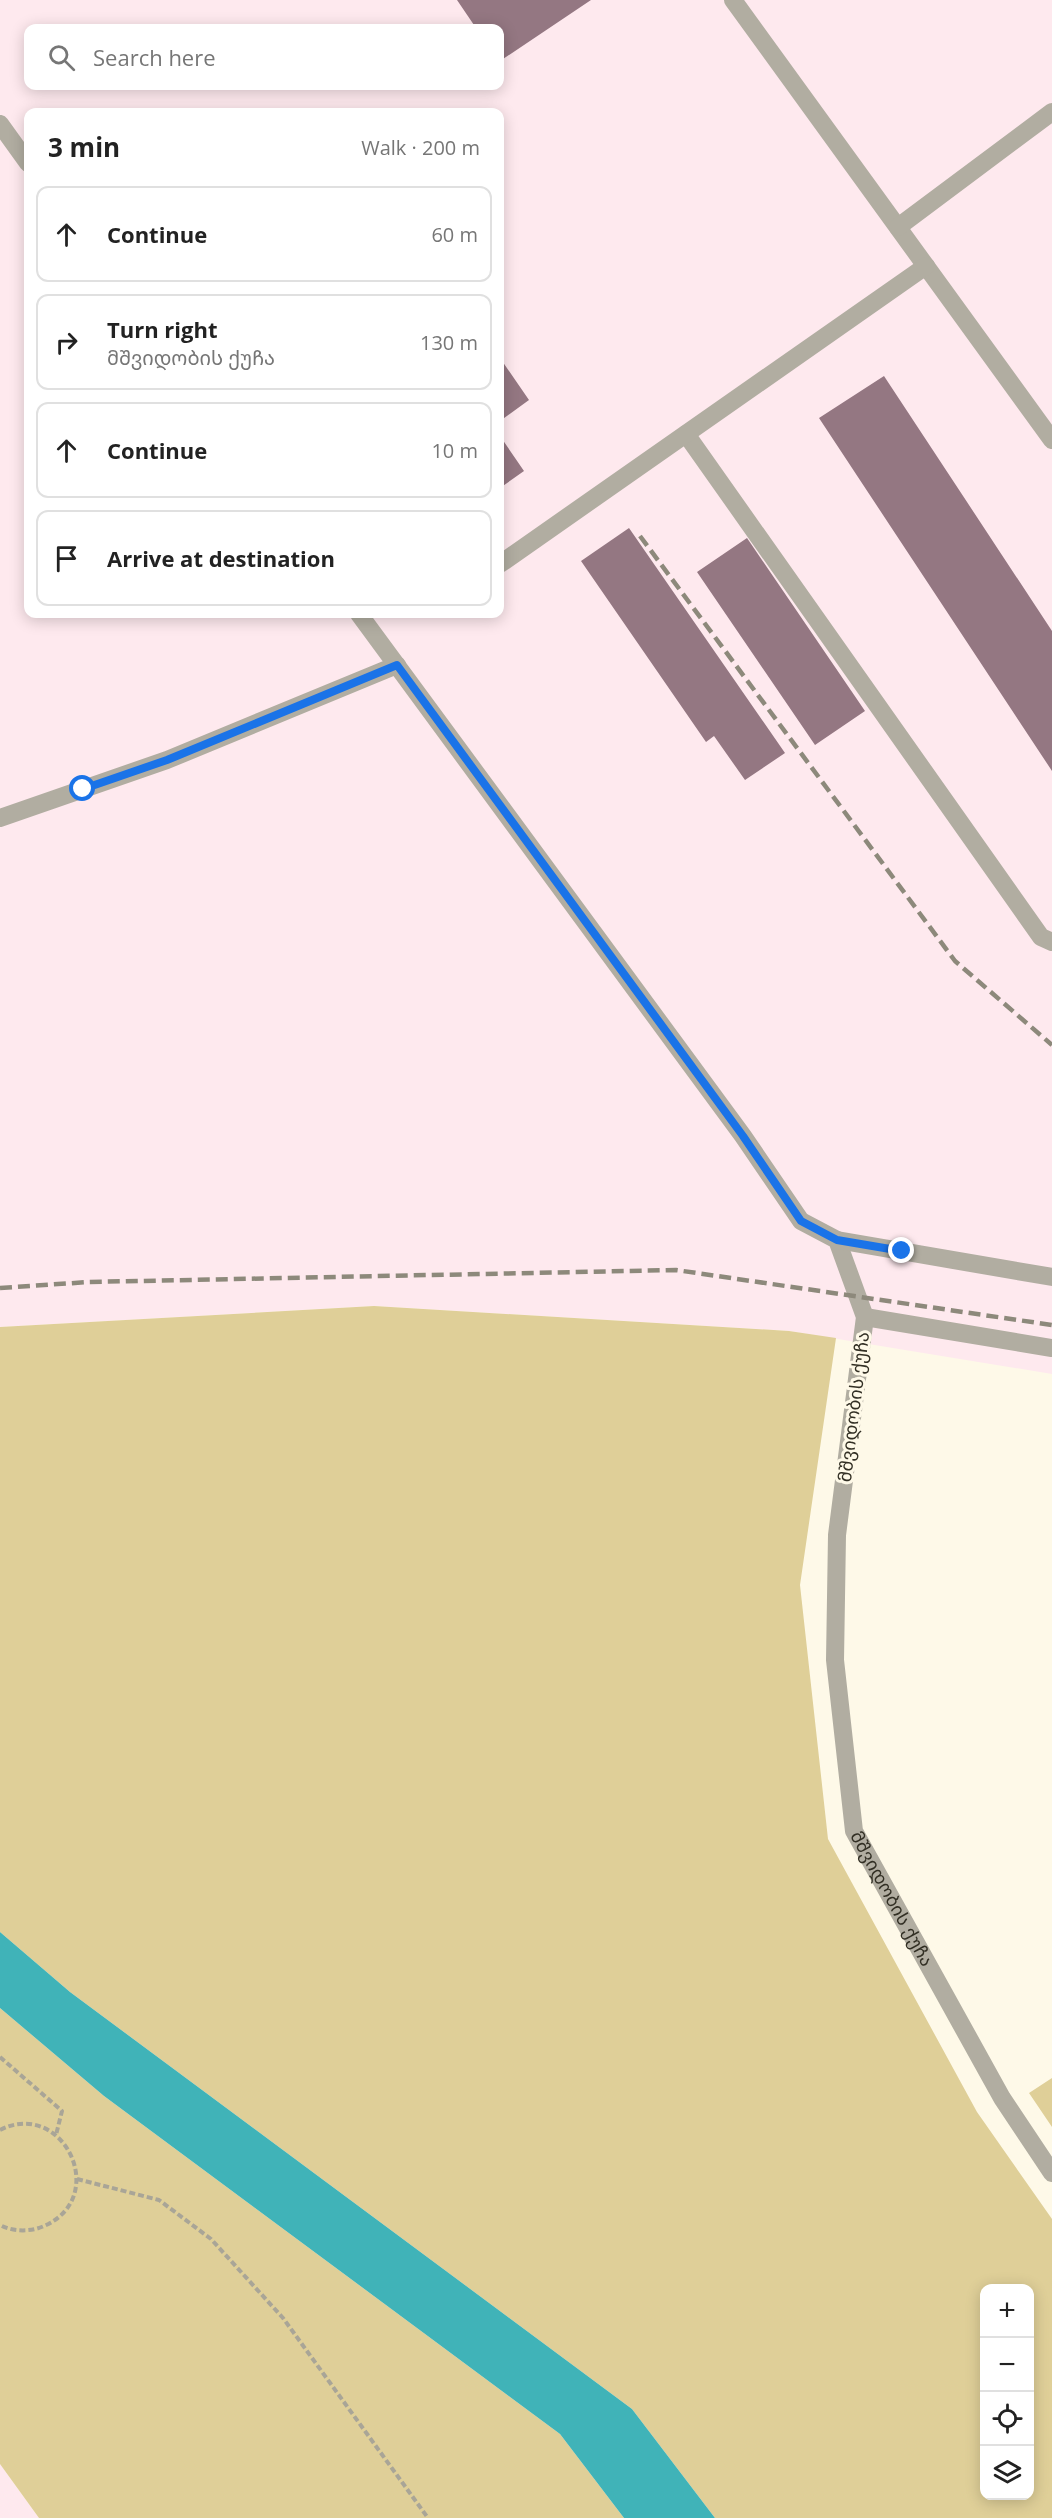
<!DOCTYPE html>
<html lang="en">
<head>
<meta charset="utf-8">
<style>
	body { margin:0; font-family:"Open Sans","Noto Sans Georgian",sans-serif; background:#f2f2f2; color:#222 }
	.controls { position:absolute; right:18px; bottom:18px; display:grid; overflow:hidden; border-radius:12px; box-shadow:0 3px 15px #0003 }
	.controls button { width:54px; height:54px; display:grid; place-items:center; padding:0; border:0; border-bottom:2px solid #e0e0e0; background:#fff; color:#222; font:30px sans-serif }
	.stop { position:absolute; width:18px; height:18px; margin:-14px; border:4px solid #1a73e8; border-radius:50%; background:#fff }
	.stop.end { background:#1a73e8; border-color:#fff; box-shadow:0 2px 6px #0008 }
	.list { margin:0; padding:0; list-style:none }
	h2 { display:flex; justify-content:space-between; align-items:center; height:78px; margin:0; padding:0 24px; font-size:26px }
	h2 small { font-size:20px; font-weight:400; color:#767676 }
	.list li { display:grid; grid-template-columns:39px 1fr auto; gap:18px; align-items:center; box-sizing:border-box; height:96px; margin:0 12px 12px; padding:0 12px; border:2px solid #e0e0e0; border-radius:12px }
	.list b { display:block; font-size:22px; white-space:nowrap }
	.list p { margin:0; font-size:20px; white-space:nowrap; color:#767676 }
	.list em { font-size:20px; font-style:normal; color:#767676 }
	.icon { flex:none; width:33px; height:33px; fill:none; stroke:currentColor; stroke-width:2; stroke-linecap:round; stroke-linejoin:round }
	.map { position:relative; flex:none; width:1052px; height:2518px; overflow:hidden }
	.search { position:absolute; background:#fff; box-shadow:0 3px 15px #0003; left:24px; top:24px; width:480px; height:66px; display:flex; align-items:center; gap:15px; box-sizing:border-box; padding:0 21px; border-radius:12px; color:#767676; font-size:22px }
	.panel { position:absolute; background:#fff; box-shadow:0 3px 15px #0003; left:24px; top:108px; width:480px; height:510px; border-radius:12px }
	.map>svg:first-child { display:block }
</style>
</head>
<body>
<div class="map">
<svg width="1052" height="2518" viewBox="0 0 1052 2518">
	<rect width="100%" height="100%" fill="#fef9e8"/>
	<!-- industrial -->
	<path fill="#fee9ee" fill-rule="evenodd" d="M 0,0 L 1052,0 L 1052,1374 L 789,1331 L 374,1306 L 0,1327 ZM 28,28 L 500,28 L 500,86 L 28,86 ZM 28,112 L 500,112 L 500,614 L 28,614 Z
		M 0,2464 L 39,2518 L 0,2518 Z"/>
	<!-- green -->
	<path fill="#dfcf98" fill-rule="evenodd" d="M 374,1306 L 789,1331 L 836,1338 L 800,1585 L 828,1839 L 977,2112 L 1052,2219 L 1052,2518 L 715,2518 L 632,2409 L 70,1992 L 0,1932 L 0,1327 ZM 984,2288 L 1030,2288 L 1030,2496 L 984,2496 Z
		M 0,2008 L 104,2096 L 560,2434 L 624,2518 L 39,2518 L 0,2464 Z
		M 1052,2078 L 1052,2127 L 1029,2093 Z"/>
	<!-- water -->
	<path fill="#40b3b8" d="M 0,1932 L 70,1992 L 632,2409 L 715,2518 L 624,2518 L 560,2434 L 104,2096 L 0,2008 Z"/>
	<!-- building -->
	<path fill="#947782" d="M 457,0 L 591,0 L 500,61 L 500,28 L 476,28 Z
		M 500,358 L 529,400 L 500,421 Z
		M 884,376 L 1052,631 L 1052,771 L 819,418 Z
		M 500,436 L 524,471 L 500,488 Z
		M 629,528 L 785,753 L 745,780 L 714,736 L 706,742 L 581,561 Z
		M 747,538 L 865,711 L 815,745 L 697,572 Z"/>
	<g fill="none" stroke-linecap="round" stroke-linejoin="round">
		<!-- path -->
		<path stroke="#a9a597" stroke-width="4" stroke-dasharray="6 3" stroke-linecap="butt" d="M 0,2057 L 62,2111 L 56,2135
			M 0,2130 C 63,2098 111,2197 44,2226 C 31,2232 13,2232 0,2225
			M 77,2179 L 159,2200 L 211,2239 L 283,2318 L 428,2518"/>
		<!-- minor -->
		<g stroke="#b1ada1" stroke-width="18">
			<path d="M 733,0 L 1052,440"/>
			<path d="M 0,124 L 28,163"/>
			<path d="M 898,227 L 1052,112"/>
			<path d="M 686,434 L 1041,937 L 1052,942"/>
			<path d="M 500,564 L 926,266"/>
			<path id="s1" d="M 359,614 L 743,1136 L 801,1221 L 837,1240 L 865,1317 L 837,1535 L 835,1660 L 854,1831 L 1002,2098 L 1052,2173"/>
			<path d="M 0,818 L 167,760 L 397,665"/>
			<path d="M 837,1240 L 1052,1277"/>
			<path d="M 865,1317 L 1052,1348"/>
		</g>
		<!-- rail -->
		<path stroke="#8d897b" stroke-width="4.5" stroke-dasharray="12 6" stroke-linecap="butt" d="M 640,536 L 955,961 L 1052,1045
			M 0,1288 L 89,1282 L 676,1270 L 1052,1325"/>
	</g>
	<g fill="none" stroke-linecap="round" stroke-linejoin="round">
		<!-- route -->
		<path stroke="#1a73e8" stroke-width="8" d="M 83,789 L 167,760 L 397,665 L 743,1136 L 801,1221 L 837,1240 L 902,1251"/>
	</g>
	<g text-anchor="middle" stroke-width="6" stroke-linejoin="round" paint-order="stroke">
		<!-- street labels -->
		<g font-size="18" fill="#322f24" stroke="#fef9e8">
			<text transform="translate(854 1407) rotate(-83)" y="6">მშვიდობის ქუჩა</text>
			<text dy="6" stroke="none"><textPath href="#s1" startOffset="1468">მშვიდობის ქუჩა</textPath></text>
		</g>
	</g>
</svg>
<div class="controls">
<button>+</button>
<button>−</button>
<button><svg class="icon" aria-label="locate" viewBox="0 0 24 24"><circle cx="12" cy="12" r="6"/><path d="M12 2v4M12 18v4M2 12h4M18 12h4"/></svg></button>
<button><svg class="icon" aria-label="layers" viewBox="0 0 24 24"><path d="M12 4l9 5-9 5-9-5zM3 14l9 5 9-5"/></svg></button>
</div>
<div class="stop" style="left:83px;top:789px"></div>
<div class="stop end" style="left:902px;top:1251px"></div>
<div class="search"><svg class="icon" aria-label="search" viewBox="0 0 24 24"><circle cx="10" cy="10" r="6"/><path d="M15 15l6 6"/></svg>Search here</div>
<section class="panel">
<h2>3 min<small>Walk · 200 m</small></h2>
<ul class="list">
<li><svg class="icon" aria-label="ahead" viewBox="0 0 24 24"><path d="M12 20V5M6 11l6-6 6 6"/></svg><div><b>Continue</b></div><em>60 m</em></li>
<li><svg class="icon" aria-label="right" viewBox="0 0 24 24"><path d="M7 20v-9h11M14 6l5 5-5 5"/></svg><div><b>Turn right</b><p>მშვიდობის ქუჩა</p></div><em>130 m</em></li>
<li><svg class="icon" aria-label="ahead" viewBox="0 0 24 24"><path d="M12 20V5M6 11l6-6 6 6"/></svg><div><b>Continue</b></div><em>10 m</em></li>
<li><svg class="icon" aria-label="arrive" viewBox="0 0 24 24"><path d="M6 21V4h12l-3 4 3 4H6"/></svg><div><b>Arrive at destination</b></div></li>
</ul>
</section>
</div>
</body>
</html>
